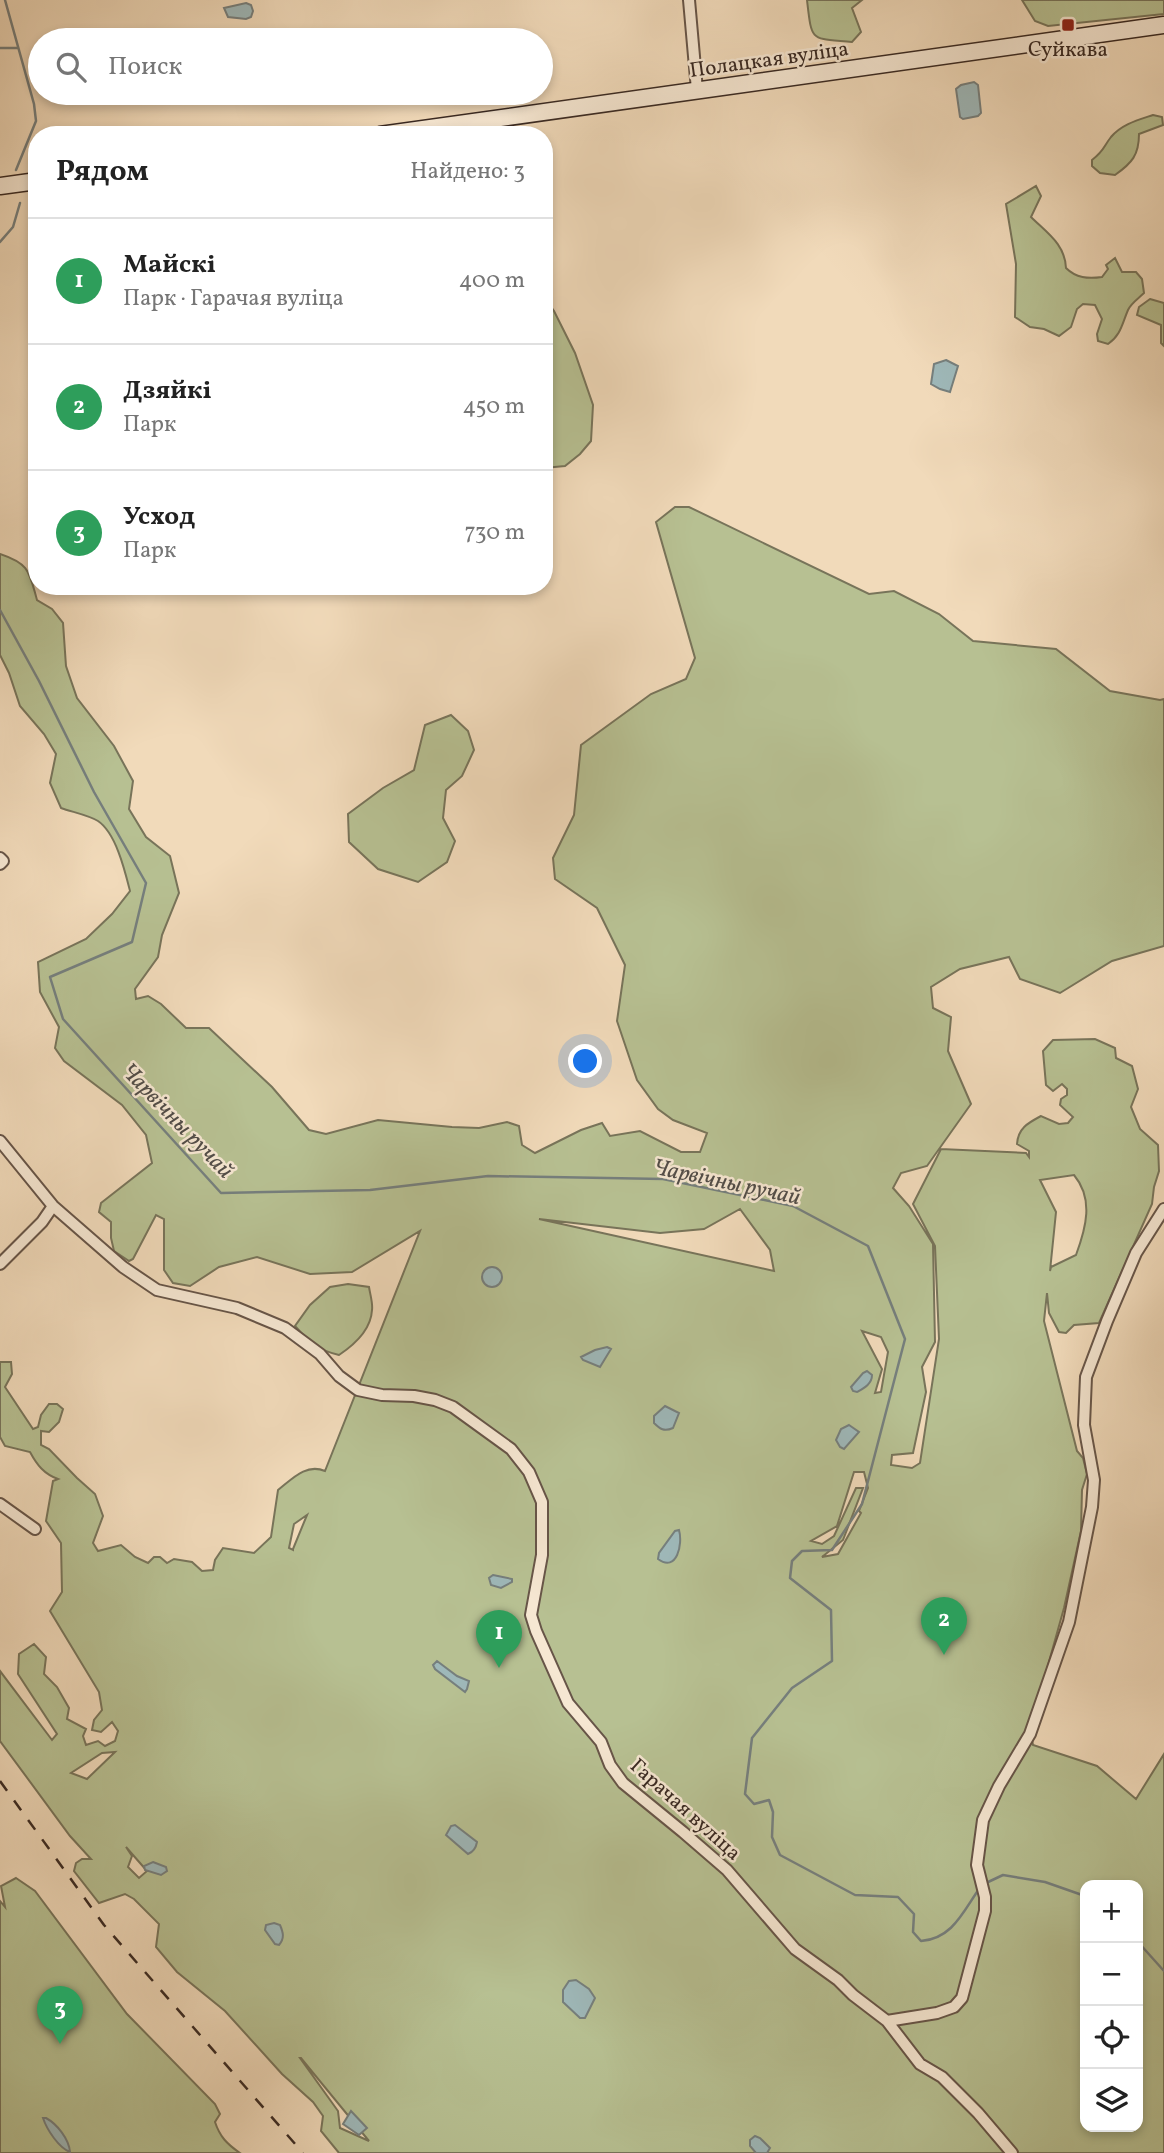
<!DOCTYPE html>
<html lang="ru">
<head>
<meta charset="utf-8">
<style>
	body { margin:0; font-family:Vollkorn,serif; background:#f2f2f2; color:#222 }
	.controls { position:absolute; right:21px; bottom:21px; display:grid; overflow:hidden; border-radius:14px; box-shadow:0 4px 10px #0003 }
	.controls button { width:63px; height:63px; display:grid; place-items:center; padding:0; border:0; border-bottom:2px solid #e0e0e0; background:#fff; color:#222; font:35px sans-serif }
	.you { position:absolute; left:586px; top:1062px; width:24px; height:24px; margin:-18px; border:5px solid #fff; border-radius:50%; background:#1a73e8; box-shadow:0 0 0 10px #1a73e833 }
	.badge { display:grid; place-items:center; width:46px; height:46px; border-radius:50%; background:#0f766e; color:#fff; font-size:23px; font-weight:700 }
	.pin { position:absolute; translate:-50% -58px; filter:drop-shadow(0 2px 4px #0008) }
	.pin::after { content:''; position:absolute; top:37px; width:24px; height:21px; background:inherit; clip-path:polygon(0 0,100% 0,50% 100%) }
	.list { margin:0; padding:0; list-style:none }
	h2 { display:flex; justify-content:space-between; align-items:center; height:91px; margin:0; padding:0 28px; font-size:30px }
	h2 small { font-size:23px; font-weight:400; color:#767676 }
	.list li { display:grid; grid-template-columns:46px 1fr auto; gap:21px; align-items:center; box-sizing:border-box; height:126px; padding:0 28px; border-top:2px solid #e0e0e0 }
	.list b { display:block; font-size:26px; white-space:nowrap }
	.list p { margin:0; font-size:23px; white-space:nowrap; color:#767676 }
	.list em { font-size:23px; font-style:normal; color:#767676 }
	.icon { flex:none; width:38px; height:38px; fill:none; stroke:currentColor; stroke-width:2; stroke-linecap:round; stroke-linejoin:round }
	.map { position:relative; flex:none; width:1164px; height:2153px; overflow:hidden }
	.search { position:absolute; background:#fff; box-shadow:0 4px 10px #0003; left:28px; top:28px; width:525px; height:77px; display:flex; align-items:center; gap:18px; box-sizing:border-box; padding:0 24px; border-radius:38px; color:#767676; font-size:26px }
	.panel { position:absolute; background:#fff; box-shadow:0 4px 10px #0003; left:28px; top:126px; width:525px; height:469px; border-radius:28px }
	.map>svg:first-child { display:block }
</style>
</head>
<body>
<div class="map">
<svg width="1164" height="2153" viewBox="0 0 1164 2153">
	<rect width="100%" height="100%" fill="#f1daba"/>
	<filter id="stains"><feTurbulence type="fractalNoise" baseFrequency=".00286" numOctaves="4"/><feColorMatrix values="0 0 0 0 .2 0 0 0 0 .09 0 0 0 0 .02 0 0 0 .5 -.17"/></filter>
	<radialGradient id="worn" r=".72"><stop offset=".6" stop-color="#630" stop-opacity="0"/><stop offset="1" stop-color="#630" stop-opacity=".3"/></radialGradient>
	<!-- green -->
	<path fill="#b7c092" stroke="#78745a" stroke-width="2" fill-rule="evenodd" d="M 807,0 L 862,0 L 852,8 L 861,32 L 852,42 C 810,38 812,43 807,0 Z
		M 1022,0 L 1164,0 L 1164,14 L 1048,26 L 1035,21 Z
		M 1153,115 L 1162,117 L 1163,125 L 1139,134 C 1139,155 1132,163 1115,175 L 1100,173 L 1092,166 L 1092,160 C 1105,150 1103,147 1111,137 C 1122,124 1138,120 1153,115 Z
		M 1036,186 L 1041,196 L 1031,217 C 1047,233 1065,244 1066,268 C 1076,278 1088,279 1102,277 L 1108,269 L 1106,265 L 1115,258 L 1122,272 L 1136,272 L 1142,279 L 1144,293 C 1139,298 1131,303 1128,310 C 1122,324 1121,335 1108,344 L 1098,341 L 1097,334 L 1102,319 L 1095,305 L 1083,304 L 1077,309 L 1071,327 L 1059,336 L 1044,329 L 1030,327 L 1015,317 L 1016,264 L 1006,204 Z
		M 544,297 L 554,311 L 575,353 L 593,405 L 591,441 L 580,454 L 565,466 L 544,468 Z
		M 1150,299 L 1164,303 L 1164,346 L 1161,343 L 1161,325 L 1137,315 L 1139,307 Z
		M 675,507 L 689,507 L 869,594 L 894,591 L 939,614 L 973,641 L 1056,649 L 1110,691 L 1160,700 L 1164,699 L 1164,946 L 1112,961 L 1060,993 L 1020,979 L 1009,957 L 960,969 L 931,987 L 933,1008 L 951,1017 L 948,1051 L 971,1104 L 927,1166 L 901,1173 L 893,1188 L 909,1206 L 933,1244 L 935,1342 L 922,1367 L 926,1392 L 913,1453 L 892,1455 L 891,1465 L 912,1468 L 920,1463 L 939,1339 L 935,1246 L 913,1204 L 941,1149 L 1026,1153 L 1029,1157 L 1029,1151 L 1017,1144 C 1018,1128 1028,1123 1041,1116 L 1059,1124 L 1068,1123 L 1073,1117 L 1060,1105 L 1061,1099 L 1067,1095 L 1067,1089 L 1062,1084 L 1053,1091 L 1046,1085 L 1043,1051 L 1053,1040 L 1095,1039 L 1115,1048 L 1116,1058 L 1132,1066 L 1138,1089 L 1131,1107 L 1140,1129 L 1158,1145 L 1159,1171 L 1154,1187 L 1152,1204 L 1099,1323 L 1074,1325 L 1066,1333 L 1059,1332 L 1049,1313 L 1047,1293 L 1044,1321 L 1077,1451 L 1083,1458 L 1087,1474 L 1082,1490 L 1081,1531 L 1064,1608 L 1045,1676 L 1029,1723 L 1033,1745 L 1097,1766 L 1136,1799 L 1164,1754 L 1164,2153 L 339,2153 L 321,2131 L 323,2116 L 313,2102 L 282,2074 L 225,2011 L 177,1972 L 156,1947 L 159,1924 L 134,1899 L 125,1894 L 99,1903 L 74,1871 L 76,1863 L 82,1859 L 91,1859 L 70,1836 L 0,1741 L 0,1671 L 52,1740 L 57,1734 L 18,1674 L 19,1654 L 34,1644 L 46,1657 L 44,1674 L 57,1687 L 69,1708 L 67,1719 L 86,1729 L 83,1736 L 86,1745 L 98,1741 L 105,1746 L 115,1741 L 118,1731 L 112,1722 L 101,1732 L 92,1730 L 94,1720 L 102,1710 L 99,1692 L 50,1611 L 62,1592 L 61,1543 L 46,1521 L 53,1481 L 58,1479 C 44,1474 37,1465 30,1452 L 5,1446 L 0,1437 L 0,1362 L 11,1362 L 12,1374 L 5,1387 L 33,1429 L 38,1427 L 41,1415 L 49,1404 L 57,1404 L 63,1409 L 59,1422 L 49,1432 L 41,1431 L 41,1445 L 49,1449 L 77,1478 L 95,1494 L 103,1516 L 93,1543 L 98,1551 L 121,1545 L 135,1557 L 148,1563 L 154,1557 L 160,1557 L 167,1563 L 174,1559 L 192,1562 L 202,1571 L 213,1570 L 215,1560 L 223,1548 L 254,1553 L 271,1537 L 278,1490 C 292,1479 306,1463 325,1471 L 420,1231 L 352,1272 L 310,1274 L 257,1257 L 219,1267 L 190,1286 L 173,1283 L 164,1270 L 164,1219 L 156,1215 L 133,1259 L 129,1261 L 114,1251 L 111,1238 L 111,1222 L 99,1212 L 101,1203 L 152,1163 L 146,1135 L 122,1105 L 64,1061 L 55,1048 L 59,1027 L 40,992 L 38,962 L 86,939 L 112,914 L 130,891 C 125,871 116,833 98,821 C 88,815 72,812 61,808 L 50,783 L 56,754 L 44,734 L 20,706 L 9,673 L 0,655 L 0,554 C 30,564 29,572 37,600 L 52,609 L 63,623 L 66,666 L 77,698 L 114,746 L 133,781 L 129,809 L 146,837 L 170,856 L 179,893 L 162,935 L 158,957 L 135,989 L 136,999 L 148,996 L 161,1004 L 186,1028 L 209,1028 L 272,1087 L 309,1130 L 326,1134 L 378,1120 L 452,1127 L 479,1128 L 507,1122 L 519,1126 L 522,1145 L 535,1153 L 581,1130 L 602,1123 L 610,1136 L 640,1131 L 681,1152 L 700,1152 L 707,1133 L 673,1120 L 658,1109 L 637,1080 L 617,1021 L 625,965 L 597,908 L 555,879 L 553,858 L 574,815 L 581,745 L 651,694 L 686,679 L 695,658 L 656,522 ZM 1074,1175 C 1094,1199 1086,1228 1076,1255 L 1051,1267 L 1050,1271 L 1056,1212 L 1040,1180 ZM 740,1209 L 770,1250 L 774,1271 L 539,1219 L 660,1233 L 704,1229 ZM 862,1331 L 881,1337 L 888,1352 L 881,1392 L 875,1393 L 882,1369 ZM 854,1472 L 864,1472 L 868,1488 L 859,1511 L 861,1513 L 838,1554 L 822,1557 L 843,1540 L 863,1488 L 856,1488 L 834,1536 L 822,1544 L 811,1541 L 837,1526 ZM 307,1515 L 293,1549 L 293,1550 L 289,1548 L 294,1524 ZM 115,1752 L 87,1779 L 71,1773 L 102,1753 ZM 126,1847 L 147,1871 L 139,1878 L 128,1867 L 132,1856 ZM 1085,1885 L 1138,1885 L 1138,2127 L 1085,2127 ZM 300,2058 L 301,2058 L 369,2141 L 340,2128 L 338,2111 Z
		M 451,715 L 468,731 L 474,750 L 462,776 L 446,790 L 443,818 L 455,841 L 447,862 L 418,882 L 378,869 L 349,842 L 348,814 L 383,788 L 414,770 L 425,725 Z
		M 348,1284 L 369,1287 C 370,1294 373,1303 372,1310 C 371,1330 354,1345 339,1355 C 318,1350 310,1343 295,1326 L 310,1305 L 330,1287 Z
		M 16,1878 L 35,1891 L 127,2014 L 215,2104 L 220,2114 L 215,2122 C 220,2137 227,2144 240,2153 L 0,2153 L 0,1901 L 5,1907 L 1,1886 Z"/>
	<!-- water -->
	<path fill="#9eb8b9" stroke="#767f7d" stroke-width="2" d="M 246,3 L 251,5 L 253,11 L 251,17 L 246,19 L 228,17 L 224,8 Z
		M 974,82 L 978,85 L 981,113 L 978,116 L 963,119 L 960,117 L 956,89 L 961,85 Z
		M 946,360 L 958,366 L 950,392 L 940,389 L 931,384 L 934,364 Z
		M482 1277a10 10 0 1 1 20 0a10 10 0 1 1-20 0Z
		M 607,1347 L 611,1349 L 600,1367 L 583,1360 L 581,1357 L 595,1350 Z
		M 867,1371 L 872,1375 C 872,1384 864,1388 857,1392 L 853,1391 L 851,1387 L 863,1373 Z
		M 665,1406 L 679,1413 L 673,1428 C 664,1432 660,1429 654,1423 L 654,1416 Z
		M 849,1425 L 859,1432 L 844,1449 L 840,1447 L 836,1440 L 841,1429 Z
		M 679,1530 C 683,1544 677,1573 658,1559 L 659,1553 L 675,1531 Z
		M 493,1575 L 512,1579 L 512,1582 L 501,1588 L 491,1585 L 489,1578 Z
		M 437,1661 L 457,1676 L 469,1681 L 467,1689 L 465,1692 L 435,1669 L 433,1665 Z
		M 455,1825 L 477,1842 C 476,1848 473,1852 468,1854 L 446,1835 L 451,1826 Z
		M 153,1862 L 166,1867 L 167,1871 L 161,1875 L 145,1870 L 144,1866 Z
		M 274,1923 L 280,1925 C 283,1932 285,1938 279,1945 L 275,1944 L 265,1930 L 266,1925 Z
		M 576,1980 L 589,1989 L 595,1998 L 585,2018 L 580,2018 L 563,2002 L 563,1990 L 569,1981 Z
		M 351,2111 L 367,2128 L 359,2135 L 343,2124 Z
		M 46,2118 C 57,2124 69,2139 70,2152 C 59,2148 47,2130 43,2118 Z
		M 755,2136 L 760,2138 L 770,2148 L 767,2153 L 756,2153 L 750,2146 L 750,2140 Z"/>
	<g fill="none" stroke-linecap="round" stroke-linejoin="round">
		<!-- stream -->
		<path stroke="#767f7d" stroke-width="2.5" d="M 5,0 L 34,104 L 36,121 L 16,170
			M 0,48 L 18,48
			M 0,242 L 13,227 L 20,203
			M 0,610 L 39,681 L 94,792 L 146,883 L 132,942 L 50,977 L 63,1019 L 221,1193 L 370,1190 L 488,1176 L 663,1179 L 793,1206 L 868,1246 L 905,1339 L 862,1504 L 832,1550 L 802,1551 L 792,1561 L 790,1578 L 831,1610 L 832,1661 L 792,1688 L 752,1738 L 745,1794 L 754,1804 L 769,1800 L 773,1812 L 772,1837 L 780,1855 L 855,1895 L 898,1897 L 914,1914 L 913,1932 L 921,1941 C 952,1939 963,1912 979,1889
			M 986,1883 L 1003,1875 L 1045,1882 L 1085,1896
			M 1138,1942 L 1164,1971"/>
		<defs>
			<path id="street" d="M 689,0 L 697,90
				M 0,858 L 3,861 L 0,864
				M 0,1141 L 53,1206 L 123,1267 L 157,1290 L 237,1308 L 285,1328 L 320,1354 L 339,1376 L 358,1390 L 382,1395 L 414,1396 L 435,1400 L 453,1407 L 511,1449 L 529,1472 L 542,1502 L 542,1555 L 531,1615 L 536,1631 L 568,1703 L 601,1742 L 610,1765 L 623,1783 L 683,1832 L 727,1870 L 795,1949 L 838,1980 L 853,1995 L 887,2021 L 920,2064 L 942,2077 L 978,2113 L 1012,2153
				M 0,1264 L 42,1222 L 53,1206
				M 0,1504 L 35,1529
				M 887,2021 L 937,2013 L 954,2007 L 962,1998 L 985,1911 L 985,1897 L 977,1865 L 983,1820 L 999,1786 L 1030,1734 L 1069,1622 L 1092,1507 L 1094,1480 L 1084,1425 L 1086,1377 L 1107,1321 L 1136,1253 L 1164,1209"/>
			<path id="secondary" d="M 380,135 L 1164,25
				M 0,186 L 37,181"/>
		</defs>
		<!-- street casing -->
		<use href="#street" stroke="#675548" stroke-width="14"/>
		<!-- secondary casing -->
		<use href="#secondary" stroke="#392922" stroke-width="19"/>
		<!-- street -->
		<use href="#street" stroke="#f6e7d2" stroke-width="10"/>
		<!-- secondary -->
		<use href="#secondary" stroke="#f6e7d2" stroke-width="16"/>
		<!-- rail -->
		<path stroke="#392922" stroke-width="2.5" stroke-dasharray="12 12" stroke-linecap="butt" d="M 0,1781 L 104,1925 L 303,2153"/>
	</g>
	<!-- markers -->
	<rect fill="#8f2418" stroke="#f6e7d2" stroke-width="2.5" x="1061" y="18" width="14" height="14" rx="3.5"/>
	<g text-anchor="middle" stroke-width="5" stroke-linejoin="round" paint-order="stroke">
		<!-- poi labels -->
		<g font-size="21" fill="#392922" stroke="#f6e7d2">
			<text x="1068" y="56">Суйкава</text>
		</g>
		<!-- street labels -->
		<g font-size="21" fill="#392922" stroke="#f6e7d2">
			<text transform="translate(769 59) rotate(-8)" y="7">Полацкая вуліца</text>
			<text transform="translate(686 1809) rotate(42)" y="7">Гарачая вуліца</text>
		</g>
		<!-- water labels -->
		<g font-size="23" font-style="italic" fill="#524d48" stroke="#f6e7d2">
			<text transform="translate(178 1120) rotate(46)" y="8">Чарвічны ручай</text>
			<text transform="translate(727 1181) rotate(12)" y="8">Чарвічны ручай</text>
		</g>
	</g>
	<rect width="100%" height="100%" filter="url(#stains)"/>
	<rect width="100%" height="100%" fill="url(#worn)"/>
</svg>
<div class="controls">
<button>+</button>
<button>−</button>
<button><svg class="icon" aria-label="locate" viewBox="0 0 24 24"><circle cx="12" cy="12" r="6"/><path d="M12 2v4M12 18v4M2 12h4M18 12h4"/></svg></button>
<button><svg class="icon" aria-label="layers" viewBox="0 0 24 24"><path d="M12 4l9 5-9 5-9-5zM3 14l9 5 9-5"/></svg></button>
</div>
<div class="you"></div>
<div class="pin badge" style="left:499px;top:1668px;background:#2e9e5b">1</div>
<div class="pin badge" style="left:944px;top:1655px;background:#2e9e5b">2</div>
<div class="pin badge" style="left:60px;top:2044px;background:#2e9e5b">3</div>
<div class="search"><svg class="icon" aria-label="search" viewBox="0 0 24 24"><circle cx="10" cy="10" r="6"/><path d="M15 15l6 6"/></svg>Поиск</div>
<section class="panel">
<h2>Рядом<small>Найдено: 3</small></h2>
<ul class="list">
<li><span class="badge" style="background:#2e9e5b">1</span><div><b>Майскі</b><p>Парк · Гарачая вуліца</p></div><em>400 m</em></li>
<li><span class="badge" style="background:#2e9e5b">2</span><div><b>Дзяйкі</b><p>Парк</p></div><em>450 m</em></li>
<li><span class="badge" style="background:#2e9e5b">3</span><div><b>Усход</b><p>Парк</p></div><em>730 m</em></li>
</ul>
</section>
</div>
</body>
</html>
